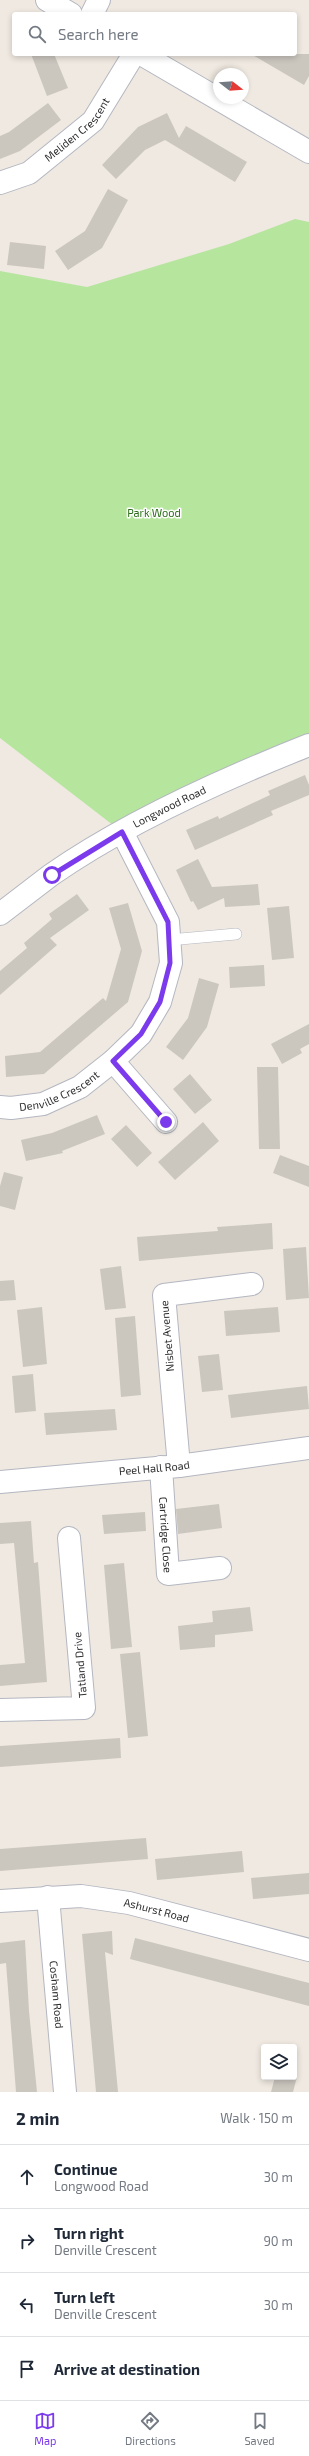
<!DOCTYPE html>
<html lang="en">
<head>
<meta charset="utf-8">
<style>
	body { margin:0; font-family:"Exo 2",sans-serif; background:#f2f2f3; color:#1f2937 }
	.controls { position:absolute; right:12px; bottom:12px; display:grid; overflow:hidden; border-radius:4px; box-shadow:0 2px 6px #0003 }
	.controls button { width:36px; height:36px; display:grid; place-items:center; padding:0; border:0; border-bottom:1px solid #e0e1e3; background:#fff; color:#1f2937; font:20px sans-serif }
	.compass { position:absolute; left:213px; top:68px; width:36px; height:36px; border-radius:50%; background:#fff; box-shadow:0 2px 6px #0003; rotate:107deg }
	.stop { position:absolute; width:12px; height:12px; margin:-9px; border:3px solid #7c3aed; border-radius:50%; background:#fff }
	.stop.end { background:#7c3aed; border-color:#fff; box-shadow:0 1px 4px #0008 }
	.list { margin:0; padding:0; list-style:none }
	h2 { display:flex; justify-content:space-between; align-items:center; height:52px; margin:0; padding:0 16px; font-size:17px }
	h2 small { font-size:13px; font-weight:400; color:#747a83 }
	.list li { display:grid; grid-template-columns:26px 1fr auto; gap:12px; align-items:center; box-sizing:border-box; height:64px; padding:0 16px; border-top:1px solid #e0e1e3 }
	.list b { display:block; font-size:15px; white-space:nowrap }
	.list p { margin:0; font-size:13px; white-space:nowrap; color:#747a83 }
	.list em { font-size:13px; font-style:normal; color:#747a83 }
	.icon { flex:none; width:22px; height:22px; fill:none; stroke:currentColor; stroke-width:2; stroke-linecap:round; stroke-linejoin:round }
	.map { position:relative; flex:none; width:309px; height:2092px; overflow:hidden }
	.search { position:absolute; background:#fff; box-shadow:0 2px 6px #0003; left:12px; right:12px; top:12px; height:44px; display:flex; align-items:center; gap:10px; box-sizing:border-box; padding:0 14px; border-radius:4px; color:#747a83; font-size:15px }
	.sheet { height:308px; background:#fff }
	nav { display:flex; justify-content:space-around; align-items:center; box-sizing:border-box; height:56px; border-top:1px solid #e0e1e3; background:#fff; font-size:11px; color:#747a83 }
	nav a { display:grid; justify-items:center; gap:2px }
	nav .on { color:#7c3aed }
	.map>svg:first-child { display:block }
</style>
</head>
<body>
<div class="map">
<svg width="309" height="2092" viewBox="0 0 309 2092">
	<rect width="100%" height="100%" fill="#efe9e1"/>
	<!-- green -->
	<path fill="#b6e59e" d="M 295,219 L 309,222 L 309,745 L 122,832 L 0,738 L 0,271 L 87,287 L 229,244 Z"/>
	<!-- building -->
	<path fill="#cbc7bf" d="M 31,54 L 54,54 L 68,88 L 47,96 Z
		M 251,54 L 309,54 L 309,76 L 304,85 Z
		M 48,103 L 61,120 L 20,151 L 0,159 L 0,136 L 9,132 Z
		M 167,113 L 179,138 L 186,126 L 247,162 L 235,182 L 165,140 L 145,150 L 116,179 L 102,165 L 138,127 Z
		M 108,189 L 128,200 L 102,248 L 68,270 L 55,251 L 85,231 Z
		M 10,242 L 46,246 L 44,269 L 7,265 Z
		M 305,775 L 309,785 L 309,795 L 271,811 L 273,815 L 195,850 L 186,830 L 218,816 L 219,819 L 270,795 L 268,791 Z
		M 198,859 L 212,887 L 258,884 L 260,905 L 225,907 L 224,898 L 198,910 L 193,901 L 191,902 L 176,870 Z
		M 77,894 L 89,910 L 50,938 L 57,945 L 0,995 L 0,971 L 27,948 L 24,943 L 52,919 L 49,914 Z
		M 128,903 L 142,951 L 128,1002 L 44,1074 L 6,1077 L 5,1056 L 40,1052 L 103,998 L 106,1001 L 121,949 L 109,908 Z
		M 289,906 L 294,958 L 272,960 L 267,908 Z
		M 264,965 L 265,986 L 230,988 L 229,967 Z
		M 199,978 L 219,984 L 207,1027 L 183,1060 L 166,1047 L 188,1018 Z
		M 309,1024 L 309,1044 L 300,1049 L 302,1053 L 282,1064 L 271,1044 Z
		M 257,1067 L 278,1067 L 280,1149 L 259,1149 Z
		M 190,1074 L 212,1100 L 195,1114 L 173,1089 Z
		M 97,1115 L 105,1134 L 62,1151 L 63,1153 L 26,1161 L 21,1140 L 52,1133 Z
		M 203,1122 L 219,1141 L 175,1180 L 158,1162 Z
		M 126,1125 L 152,1153 L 137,1167 L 111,1139 Z
		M 280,1155 L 309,1166 L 309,1187 L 273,1173 Z
		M 4,1172 L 23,1177 L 15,1210 L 0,1206 L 0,1186 Z
		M 272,1223 L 273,1249 L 139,1261 L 137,1237 L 218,1231 L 217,1227 Z
		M 306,1247 L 309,1298 L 286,1300 L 283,1249 Z
		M 121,1266 L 126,1308 L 105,1310 L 100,1269 Z
		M 14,1280 L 16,1300 L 0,1301 L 0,1281 Z
		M 42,1307 L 47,1364 L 23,1367 L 17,1310 Z
		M 278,1307 L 280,1332 L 226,1336 L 224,1311 Z
		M 135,1316 L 141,1395 L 121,1397 L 115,1318 Z
		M 219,1354 L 223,1390 L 202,1392 L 198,1356 Z
		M 33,1374 L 36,1411 L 15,1413 L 12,1376 Z
		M 307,1386 L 309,1409 L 231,1418 L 228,1395 Z
		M 115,1409 L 117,1430 L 46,1435 L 44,1413 Z
		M 219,1504 L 222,1528 L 178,1534 L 176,1509 Z
		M 145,1512 L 146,1531 L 104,1534 L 102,1515 Z
		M 31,1521 L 34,1563 L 38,1562 L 47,1682 L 0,1686 L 0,1665 L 25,1663 L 14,1543 L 0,1544 L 0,1523 Z
		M 124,1563 L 132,1647 L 111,1649 L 104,1565 Z
		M 250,1607 L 253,1631 L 215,1635 L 215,1647 L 180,1650 L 178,1626 L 213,1622 L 212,1611 Z
		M 140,1652 L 148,1736 L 128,1738 L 120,1654 Z
		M 120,1738 L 121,1758 L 0,1767 L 0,1746 Z
		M 146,1838 L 148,1859 L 0,1871 L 0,1849 Z
		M 242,1851 L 244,1872 L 157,1880 L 155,1859 Z
		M 309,1873 L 309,1894 L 253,1899 L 251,1878 Z
		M 112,1931 L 113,1955 L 105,1952 L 118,2092 L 96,2092 L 82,1934 Z
		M 135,1938 L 309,1983 L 309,2006 L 130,1959 Z
		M 25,1940 L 29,2011 L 37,2092 L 16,2092 L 6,1963 L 0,1964 L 0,1943 Z
		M 275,2077 L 297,2077 L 293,2092 L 271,2092 Z"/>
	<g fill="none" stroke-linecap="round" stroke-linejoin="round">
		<defs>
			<path id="service" d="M 169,940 L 236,934"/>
			<g id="minor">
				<path d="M 92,14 L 99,0"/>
				<path id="s1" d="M 0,183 L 29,173 L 93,121 L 134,54"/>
				<path id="s2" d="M 0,914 C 17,901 34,888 51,875 C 127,822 223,779 309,745"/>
				<path d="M 113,1061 L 166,1122"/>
				<path id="s3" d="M 0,1107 L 11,1108 L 43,1104 L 80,1087 L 113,1061 L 141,1034 L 160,1002 L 171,963 L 168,922 L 122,832"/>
				<path d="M 179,1466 L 164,1295 L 252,1284"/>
				<path id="s4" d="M 161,1467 L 168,1574 L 220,1568"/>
				<path id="s5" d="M 0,1482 L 179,1466 L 309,1448"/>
				<path d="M 0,1710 L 84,1708 L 69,1538"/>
				<path id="s6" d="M 48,1897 L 65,2092"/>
				<path id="s7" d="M 0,1901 L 81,1896 L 129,1903 L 309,1950"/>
			</g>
			<path id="tertiary" d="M 47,0 L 71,14
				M 141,54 L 309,152"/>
		</defs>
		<!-- service casing -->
		<use href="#service" stroke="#b4b7c1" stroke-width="12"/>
		<!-- minor casing -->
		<use href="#minor" stroke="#b4b7c1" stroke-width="24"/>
		<!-- tertiary casing -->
		<use href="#tertiary" stroke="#b4b7c1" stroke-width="24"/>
		<!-- service -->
		<use href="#service" stroke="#fff" stroke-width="11"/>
		<!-- minor -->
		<use href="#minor" stroke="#fff" stroke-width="22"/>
		<!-- tertiary -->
		<use href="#tertiary" stroke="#fff" stroke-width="22"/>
	</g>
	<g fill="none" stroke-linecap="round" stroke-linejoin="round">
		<!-- route -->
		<path stroke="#7c3aed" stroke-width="5" d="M 52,875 L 122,832 L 168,922 L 170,963 L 160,1002 L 141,1034 L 113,1061 L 166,1122"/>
	</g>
	<g text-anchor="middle" stroke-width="3" stroke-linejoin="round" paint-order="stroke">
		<!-- street labels -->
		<g font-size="11" fill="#2e2e2e" stroke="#fff">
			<text dy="4" stroke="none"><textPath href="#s1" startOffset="96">Meliden Crescent</textPath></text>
			<text dy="4" stroke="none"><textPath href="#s2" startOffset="201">Longwood Road</textPath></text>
			<text dy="4" stroke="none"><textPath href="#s3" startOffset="63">Denville Crescent</textPath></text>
			<text transform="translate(167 1336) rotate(-95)" y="4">Nisbet Avenue</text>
			<text dy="4" stroke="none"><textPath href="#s5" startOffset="155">Peel Hall Road</textPath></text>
			<text dy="4" stroke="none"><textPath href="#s4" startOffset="68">Cartridge Close</textPath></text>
			<text transform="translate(80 1665) rotate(-95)" y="4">Tatland Drive</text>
			<text dy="4" stroke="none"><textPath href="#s7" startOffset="158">Ashurst Road</textPath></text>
			<text dy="4" stroke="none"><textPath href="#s6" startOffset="98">Cosham Road</textPath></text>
		</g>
		<!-- park labels -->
		<g font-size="11" fill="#2c6e1b" stroke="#fff">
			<text x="154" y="517">Park Wood</text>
		</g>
	</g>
</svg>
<div class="controls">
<button><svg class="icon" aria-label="layers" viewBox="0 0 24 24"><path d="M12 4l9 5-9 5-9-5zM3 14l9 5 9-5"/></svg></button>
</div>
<svg class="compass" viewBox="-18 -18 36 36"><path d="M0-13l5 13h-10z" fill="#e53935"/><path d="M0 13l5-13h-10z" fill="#747a83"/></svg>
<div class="stop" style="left:52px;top:875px"></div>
<div class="stop end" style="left:166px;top:1122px"></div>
<div class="search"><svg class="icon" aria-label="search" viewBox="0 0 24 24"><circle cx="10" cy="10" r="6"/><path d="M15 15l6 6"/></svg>Search here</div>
</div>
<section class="sheet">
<h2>2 min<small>Walk · 150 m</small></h2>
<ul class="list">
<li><svg class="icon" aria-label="ahead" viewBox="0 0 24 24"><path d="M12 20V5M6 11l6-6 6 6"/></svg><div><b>Continue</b><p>Longwood Road</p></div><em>30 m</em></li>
<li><svg class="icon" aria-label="right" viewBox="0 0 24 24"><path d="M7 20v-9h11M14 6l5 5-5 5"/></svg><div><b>Turn right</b><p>Denville Crescent</p></div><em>90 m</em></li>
<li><svg class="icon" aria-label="left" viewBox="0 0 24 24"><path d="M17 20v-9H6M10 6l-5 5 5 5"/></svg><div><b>Turn left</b><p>Denville Crescent</p></div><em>30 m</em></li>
<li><svg class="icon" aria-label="arrive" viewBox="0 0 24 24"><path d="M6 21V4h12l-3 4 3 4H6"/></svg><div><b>Arrive at destination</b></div></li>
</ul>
</section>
<nav>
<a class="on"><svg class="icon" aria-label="map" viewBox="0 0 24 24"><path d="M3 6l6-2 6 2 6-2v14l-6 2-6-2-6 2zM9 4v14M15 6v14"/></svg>Map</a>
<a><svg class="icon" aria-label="directions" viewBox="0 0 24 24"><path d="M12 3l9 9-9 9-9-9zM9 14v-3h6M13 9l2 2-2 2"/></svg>Directions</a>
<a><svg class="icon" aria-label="saved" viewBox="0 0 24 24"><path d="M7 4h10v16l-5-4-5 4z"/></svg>Saved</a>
</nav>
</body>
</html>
